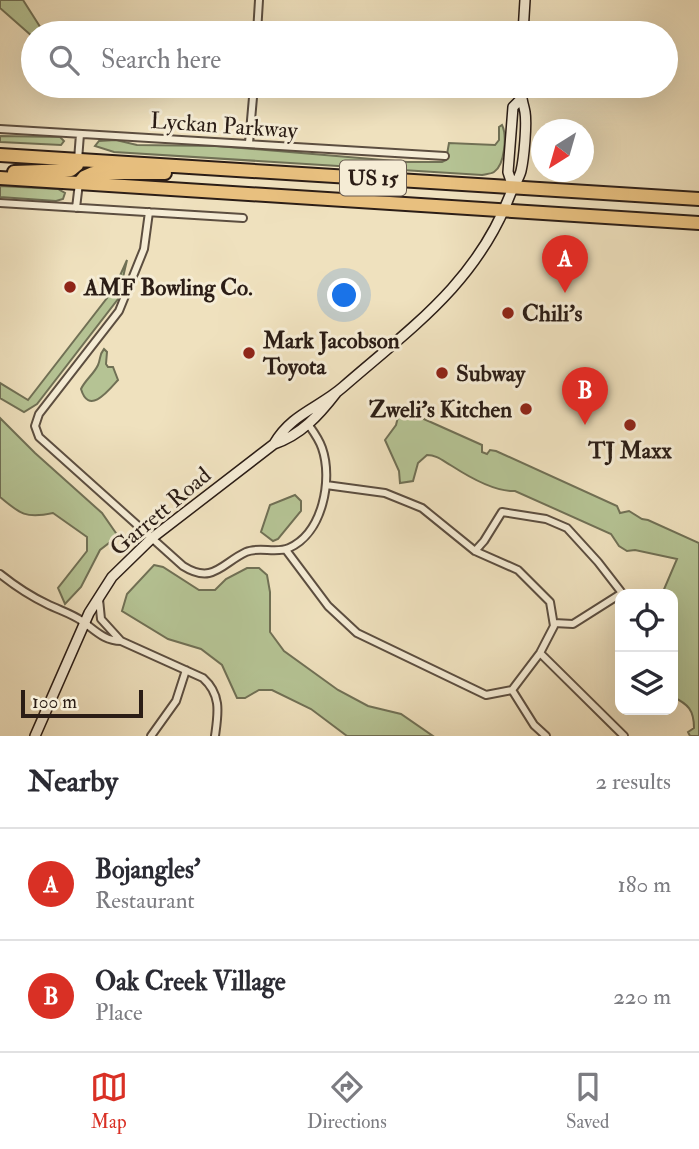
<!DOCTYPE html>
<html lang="en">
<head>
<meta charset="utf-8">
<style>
	body { margin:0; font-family:"IM FELL Double Pica",serif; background:#f7f7f7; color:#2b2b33 }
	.controls { position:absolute; right:21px; bottom:21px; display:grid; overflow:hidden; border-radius:14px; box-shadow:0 7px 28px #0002 }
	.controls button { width:63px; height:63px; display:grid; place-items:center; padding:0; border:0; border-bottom:2px solid #e1e1e2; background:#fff; color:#2b2b33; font:35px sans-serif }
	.compass { position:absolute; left:531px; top:119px; width:63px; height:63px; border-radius:50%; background:#fff; box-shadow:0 7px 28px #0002; rotate:217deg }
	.scale { position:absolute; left:21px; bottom:18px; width:122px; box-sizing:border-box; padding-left:7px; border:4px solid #2b1d16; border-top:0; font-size:19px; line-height:24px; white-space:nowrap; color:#2b1d16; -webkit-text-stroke:5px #f5ecd5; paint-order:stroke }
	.you { position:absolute; left:345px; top:296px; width:24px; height:24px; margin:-18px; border:5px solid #fff; border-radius:50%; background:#1a73e8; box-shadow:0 0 0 10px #1a73e833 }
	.badge { display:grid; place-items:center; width:46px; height:46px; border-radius:50%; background:#d93025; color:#fff; font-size:23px; font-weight:700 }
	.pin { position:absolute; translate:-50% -58px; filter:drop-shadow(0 2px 4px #0008) }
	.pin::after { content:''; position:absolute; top:37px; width:24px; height:21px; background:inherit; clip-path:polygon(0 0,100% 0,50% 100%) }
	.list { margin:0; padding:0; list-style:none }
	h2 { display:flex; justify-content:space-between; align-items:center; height:91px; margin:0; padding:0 28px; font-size:30px }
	h2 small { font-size:23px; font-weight:400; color:#7c7c81 }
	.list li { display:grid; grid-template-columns:46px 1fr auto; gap:21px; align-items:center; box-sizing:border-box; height:112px; padding:0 28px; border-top:2px solid #e1e1e2 }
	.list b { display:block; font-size:26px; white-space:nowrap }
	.list p { margin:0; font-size:23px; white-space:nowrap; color:#7c7c81 }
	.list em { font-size:23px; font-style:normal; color:#7c7c81 }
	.icon { flex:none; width:38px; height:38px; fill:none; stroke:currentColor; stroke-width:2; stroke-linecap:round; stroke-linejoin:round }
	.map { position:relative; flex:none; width:699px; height:736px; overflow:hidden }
	.search { position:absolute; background:#fff; box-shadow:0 7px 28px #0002; left:21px; right:21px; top:21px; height:77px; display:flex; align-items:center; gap:18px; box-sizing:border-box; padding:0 24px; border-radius:38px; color:#7c7c81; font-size:26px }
	.sheet { height:315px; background:#fff }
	nav { display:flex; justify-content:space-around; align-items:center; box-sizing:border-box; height:98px; border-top:2px solid #e1e1e2; background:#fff; font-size:19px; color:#7c7c81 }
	nav a { display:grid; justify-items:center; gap:4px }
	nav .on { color:#d93025 }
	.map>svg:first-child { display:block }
</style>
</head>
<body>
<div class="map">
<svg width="699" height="736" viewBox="0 0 699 736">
	<rect width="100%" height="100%" fill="#efe1be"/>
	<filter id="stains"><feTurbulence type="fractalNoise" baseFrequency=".00286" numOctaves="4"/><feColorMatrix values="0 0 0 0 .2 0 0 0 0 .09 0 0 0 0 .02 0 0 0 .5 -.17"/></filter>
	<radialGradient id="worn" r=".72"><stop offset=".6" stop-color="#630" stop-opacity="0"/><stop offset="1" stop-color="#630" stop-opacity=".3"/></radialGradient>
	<!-- green -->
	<path fill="#b5c394" stroke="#707055" stroke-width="2" d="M 0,0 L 23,0 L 44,33 L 33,33 L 33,37 L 0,8 Z
		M 502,125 C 507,135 505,165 494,172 C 491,174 486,174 482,175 L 114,152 L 95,146 L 99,141 L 116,140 L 137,145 L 217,146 L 407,162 L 442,162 L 446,160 L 449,143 L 495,145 L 499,140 L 499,127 Z
		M 0,136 L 60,137 L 64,141 L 61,145 L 0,142 Z
		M 0,186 L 58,189 L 65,193 L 63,199 L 56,201 L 0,197 Z
		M 127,260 L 118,299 L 37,404 L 24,412 L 0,398 L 0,383 L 28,400 L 114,289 Z
		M 104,349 L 107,352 L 106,364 L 108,367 L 113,367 L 118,380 C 109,390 89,416 81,389 C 85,380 94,374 98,365 C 101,358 99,355 104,349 Z
		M 406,411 L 482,445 L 482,452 L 487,454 L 490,450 L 496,451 L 617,506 L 620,513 L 629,511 L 642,519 L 648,520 L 699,543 L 699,736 L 690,736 L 688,732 L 694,728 C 694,710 688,704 673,697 L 673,594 L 662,594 L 677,559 L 635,550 L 627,551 L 619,546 L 611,534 L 515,491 C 495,492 469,477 452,466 C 443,461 437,455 427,455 L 418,463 L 413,481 L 400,483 L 399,471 L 385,440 L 396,425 L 398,417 Z
		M 0,418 L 35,453 L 102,513 L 118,536 L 100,550 L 81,587 L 65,604 L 58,588 L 87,551 L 87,537 L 53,513 C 26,519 20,514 0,497 Z
		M 295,495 L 301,501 L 301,511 L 278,539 L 273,541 L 261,532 L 270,505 Z
		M 154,565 L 163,567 L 199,590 L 215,590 L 226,579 L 247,568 L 259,568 L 267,575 L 270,592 L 270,632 L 284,651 L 338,690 L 368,706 L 401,714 L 433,736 L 347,736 L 311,709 L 272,690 L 259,690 L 245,698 L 237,698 L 222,665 L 201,649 L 168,639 L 122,611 L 127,594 Z"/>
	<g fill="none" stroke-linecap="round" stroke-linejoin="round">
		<defs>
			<path id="street" d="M 257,33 L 259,0
				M 0,129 L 445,156
				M 249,143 L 254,86
				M 78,160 L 80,134
				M 0,203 L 243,218
				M 76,208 L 79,183
				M 149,212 L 144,249 L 119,311 L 39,414 L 35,426 L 39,437 L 183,566 C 213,585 222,563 246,552 C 259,546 276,554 289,548 C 323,533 333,479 322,448 C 319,439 313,431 308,424
				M 326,485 L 385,493 L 422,508 L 475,551 L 518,570 L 550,602 L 554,626 L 540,653 L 512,690 L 534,725 L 546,736
				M 286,550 L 328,606 L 357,633 L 486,695 L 512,690
				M 475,551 L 484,541 L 502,512 L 546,519 L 567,528 L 598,562 L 622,593 L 573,624 L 554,623
				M 0,574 C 15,586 30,596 47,604 C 59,610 72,614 82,621 C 95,630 104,641 121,641 L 203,678 C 222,695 218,714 215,736
				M 99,599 L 101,619 L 121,641
				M 540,653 L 624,736
				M 151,736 L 176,701 L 186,670"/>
			<path id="secondary" d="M 523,33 L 525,0
				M 513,187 L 508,172 L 513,107 L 520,100
				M 274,444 C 291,414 319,408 343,387 C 412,327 476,283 510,195 C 513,187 519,179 521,171 C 524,158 527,124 525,112 C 523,101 520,97 521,86
				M 35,736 L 89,613 L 112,577 L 152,538 L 274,444 C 301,435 319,415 336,393"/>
			<path id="highway" d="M 0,155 L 699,199
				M 14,172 L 71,170 L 77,165 L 78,160
				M 0,178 L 699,223
				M 79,183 L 84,177 L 93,173 L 165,173"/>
		</defs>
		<!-- street casing -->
		<use href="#street" stroke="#5c4e40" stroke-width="10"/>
		<!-- secondary casing -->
		<use href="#secondary" stroke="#2b1d16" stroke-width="12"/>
		<!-- highway casing -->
		<use href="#highway" stroke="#2b1d16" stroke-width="16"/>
		<!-- street -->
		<use href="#street" stroke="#f5ecd5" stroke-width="6"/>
		<!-- secondary -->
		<use href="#secondary" stroke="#f5ecd5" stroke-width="9"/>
		<!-- highway -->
		<use href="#highway" stroke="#e8c07f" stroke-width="12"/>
	</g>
	<!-- markers -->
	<g fill="#8f2418" stroke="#f5ecd5" stroke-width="2.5">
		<circle cx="70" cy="287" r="7"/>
		<circle cx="508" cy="313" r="7"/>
		<circle cx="249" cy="353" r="7"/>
		<circle cx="442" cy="373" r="7"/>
		<circle cx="526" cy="409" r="7"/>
		<circle cx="630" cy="425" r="7"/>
	</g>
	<g text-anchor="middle" stroke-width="6" stroke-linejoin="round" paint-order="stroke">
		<!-- shield labels -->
		<rect fill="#f5ecd5" stroke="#685b4f" stroke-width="2" x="340" y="160.5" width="66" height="35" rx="5"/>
		<g font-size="21" font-weight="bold" fill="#2b1d16">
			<text x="373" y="185">US 15</text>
		</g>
		<!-- street labels -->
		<g font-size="23" fill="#2b1d16" stroke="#f5ecd5">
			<text transform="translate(224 125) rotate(4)" y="8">Lyckan Parkway</text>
			<text transform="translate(160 511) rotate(-40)" y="8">Garrett Road</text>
		</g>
		<!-- poi labels -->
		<g font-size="23" font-weight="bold" fill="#2b1d16" stroke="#f5ecd5" text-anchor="start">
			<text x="84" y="295">AMF Bowling Co.</text>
			<text x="522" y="321">Chili's</text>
			<text x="263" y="348">Mark Jacobson<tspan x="263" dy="26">Toyota</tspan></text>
			<text x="456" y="381">Subway</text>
			<text x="512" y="417" text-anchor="end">Zweli's Kitchen</text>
			<text x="630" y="458" text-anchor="middle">TJ Maxx</text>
		</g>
	</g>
	<rect width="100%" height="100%" filter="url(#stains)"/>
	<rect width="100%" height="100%" fill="url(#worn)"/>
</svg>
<div class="controls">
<button><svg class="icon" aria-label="locate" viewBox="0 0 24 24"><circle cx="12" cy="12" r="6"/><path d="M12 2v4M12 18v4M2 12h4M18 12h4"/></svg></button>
<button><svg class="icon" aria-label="layers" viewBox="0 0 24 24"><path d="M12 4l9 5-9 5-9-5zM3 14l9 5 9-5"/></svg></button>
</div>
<svg class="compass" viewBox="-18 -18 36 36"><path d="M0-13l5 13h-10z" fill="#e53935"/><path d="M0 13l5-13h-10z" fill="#7c7c81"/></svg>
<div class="scale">100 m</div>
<div class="you"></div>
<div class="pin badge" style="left:565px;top:293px">A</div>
<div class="pin badge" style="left:585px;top:425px">B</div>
<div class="search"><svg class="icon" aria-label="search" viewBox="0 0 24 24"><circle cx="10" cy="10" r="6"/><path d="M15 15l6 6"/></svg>Search here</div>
</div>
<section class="sheet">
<h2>Nearby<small>2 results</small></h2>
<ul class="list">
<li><span class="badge">A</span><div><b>Bojangles'</b><p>Restaurant</p></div><em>180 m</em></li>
<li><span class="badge">B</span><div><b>Oak Creek Village</b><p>Place</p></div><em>220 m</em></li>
</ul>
</section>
<nav>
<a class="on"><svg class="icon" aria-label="map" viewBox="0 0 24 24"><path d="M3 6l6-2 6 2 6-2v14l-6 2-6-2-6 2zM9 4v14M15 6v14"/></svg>Map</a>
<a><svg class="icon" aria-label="directions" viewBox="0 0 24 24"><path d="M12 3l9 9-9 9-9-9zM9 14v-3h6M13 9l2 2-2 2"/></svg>Directions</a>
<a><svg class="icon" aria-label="saved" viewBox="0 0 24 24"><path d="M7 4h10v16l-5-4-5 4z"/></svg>Saved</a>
</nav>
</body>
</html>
